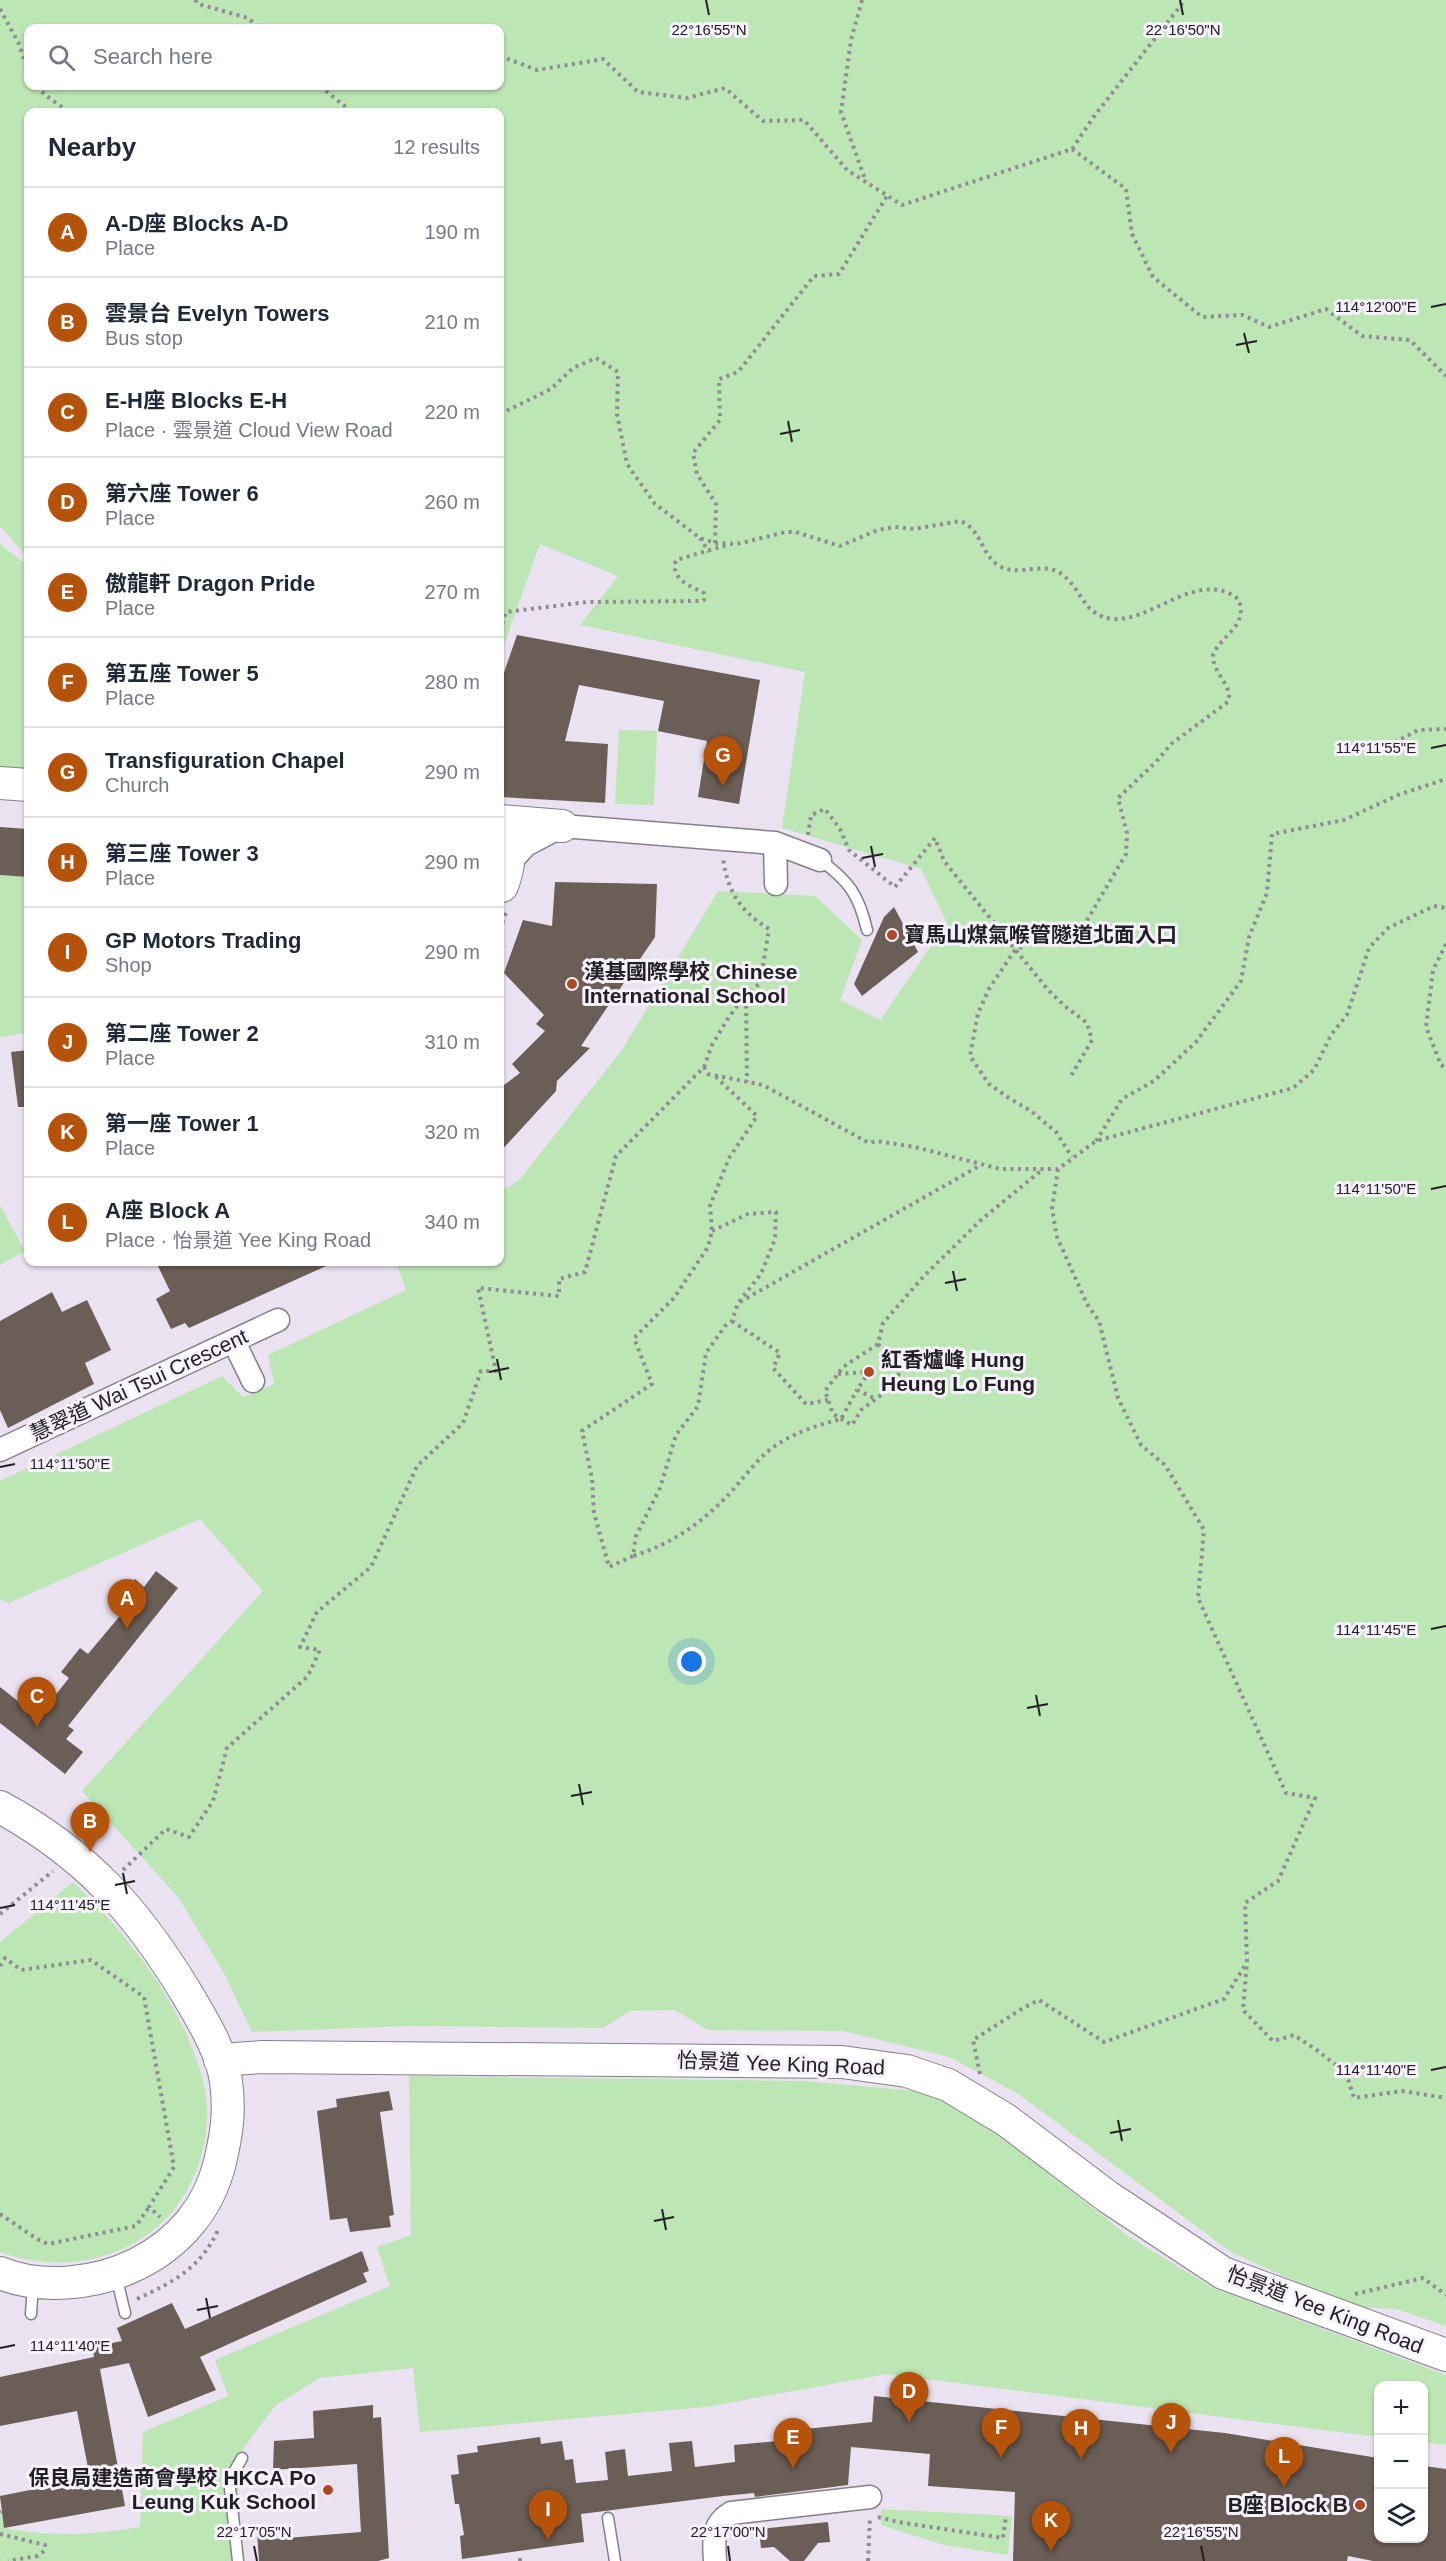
<!DOCTYPE html>
<html lang="en">
<head>
<meta charset="utf-8">
<style>
	body { margin:0; font-family:Arial,"Noto Sans TC",sans-serif; background:#f6f6f7; color:#1f2937 }
	.controls { position:absolute; right:18px; bottom:18px; display:grid; overflow:hidden; border-radius:12px; box-shadow:0 2px 4px #0004 }
	.controls button { width:54px; height:54px; display:grid; place-items:center; padding:0; border:0; border-bottom:2px solid #e0e1e3; background:#fff; color:#1f2937; font:30px sans-serif }
	.you { position:absolute; left:692px; top:1662px; width:21px; height:21px; margin:-15px; border:4px solid #fff; border-radius:50%; background:#1a73e8; box-shadow:0 0 0 9px #1a73e833 }
	.badge { display:grid; place-items:center; width:39px; height:39px; border-radius:50%; background:#b45309; color:#fff; font-size:20px; font-weight:700 }
	.pin { position:absolute; translate:-50% -50px; filter:drop-shadow(0 2px 3px #0008) }
	.pin::after { content:''; position:absolute; top:32px; width:21px; height:18px; background:inherit; clip-path:polygon(0 0,100% 0,50% 100%) }
	.list { margin:0; padding:0; list-style:none }
	h2 { display:flex; justify-content:space-between; align-items:center; height:78px; margin:0; padding:0 24px; font-size:26px }
	h2 small { font-size:20px; font-weight:400; color:#747a83 }
	.list li { display:grid; grid-template-columns:39px 1fr auto; gap:18px; align-items:center; box-sizing:border-box; height:90px; padding:0 24px; border-top:2px solid #e0e1e3 }
	.list b { display:block; font-size:22px; white-space:nowrap }
	.list p { margin:0; font-size:20px; white-space:nowrap; color:#747a83 }
	.list em { font-size:20px; font-style:normal; color:#747a83 }
	.icon { flex:none; width:33px; height:33px; fill:none; stroke:currentColor; stroke-width:2; stroke-linecap:round; stroke-linejoin:round }
	.map { position:relative; flex:none; width:1446px; height:2561px; overflow:hidden }
	.search { position:absolute; background:#fff; box-shadow:0 2px 4px #0004; left:24px; top:24px; width:480px; height:66px; display:flex; align-items:center; gap:15px; box-sizing:border-box; padding:0 21px; border-radius:12px; color:#747a83; font-size:22px }
	.panel { position:absolute; background:#fff; box-shadow:0 2px 4px #0004; left:24px; top:108px; width:480px; height:1158px; border-radius:12px }
	.map>svg:first-child { display:block }
</style>
</head>
<body>
<div class="map">
<svg width="1446" height="2561" viewBox="0 0 1446 2561">
	<rect width="100%" height="100%" fill="#eae2f0"/>
	<!-- green -->
	<path fill="#bce6b3" fill-rule="evenodd" d="M 0,0 L 1446,0 L 1446,2326 L 1396,2309 L 1352,2307 L 1231,2252 L 1017,2093 L 949,2057 L 843,2031 L 708,2030 L 675,2010 L 630,2011 L 603,2028 L 409,2026 L 252,2032 L 224,1973 L 178,1897 L 82,1791 L 263,1591 L 200,1519 L 9,1603 L 0,1599 L 0,1481 L 222,1376 L 243,1397 L 274,1384 L 268,1355 L 406,1290 L 396,1262 L 500,1262 L 500,1192 L 520,1179 L 622,1050 L 718,891 L 815,896 L 862,940 L 840,1000 L 880,1020 L 947,923 L 921,869 L 782,828 L 805,672 L 580,625 L 618,576 L 540,544 L 500,656 L 500,112 L 28,112 L 28,558 L 0,526 ZM 28,28 L 500,28 L 500,86 L 28,86 Z
		M 0,544 L 28,566 L 28,772 L 0,770 Z
		M 619,730 L 657,731 L 654,805 L 615,804 Z
		M 0,875 L 28,877 L 28,1033 L 0,1037 Z
		M 0,1205 L 25,1251 L 0,1265 Z
		M 73,1882 C 127,1932 192,2017 205,2091 C 210,2118 206,2145 196,2171 C 165,2251 77,2280 0,2252 L 0,1942 Z
		M 409,2076 L 804,2081 L 927,2092 L 974,2114 L 1128,2236 L 1213,2288 L 1446,2375 L 1446,2445 L 1424,2442 L 1424,2386 L 1378,2386 L 1378,2437 L 887,2374 L 706,2407 L 420,2432 L 413,2368 L 319,2378 L 275,2406 L 237,2457 L 242,2561 L 0,2561 L 0,2508 L 5,2528 C 53,2537 92,2535 140,2527 L 143,2432 L 228,2396 L 215,2360 L 390,2286 L 377,2247 L 411,2235 Z
		M 881,2509 L 1012,2516 L 1008,2555 L 944,2545 L 881,2525 Z"/>
	<!-- building -->
	<path fill="#6a5e56" d="M 517,635 L 760,680 L 739,804 L 698,797 L 707,741 L 658,731 L 664,701 L 579,685 L 565,741 L 608,744 L 605,803 L 500,797 L 500,684 Z
		M 0,827 L 28,829 L 28,877 L 0,875 Z
		M 555,882 L 657,884 L 655,937 L 581,1046 L 590,1048 L 557,1081 L 556,1091 L 500,1152 L 500,1088 L 520,1073 L 512,1064 L 545,1031 L 536,1024 L 544,1015 L 504,973 L 523,920 L 552,926 Z
		M 894,907 L 918,952 L 862,996 L 854,984 L 884,917 Z
		M 28,1050 L 28,1107 L 18,1107 L 11,1052 Z
		M 156,1262 L 335,1262 L 189,1328 L 185,1323 L 171,1329 L 156,1299 L 170,1291 Z
		M 52,1292 L 62,1312 L 87,1300 L 111,1350 L 85,1363 L 94,1384 L 8,1428 L 0,1410 L 0,1321 Z
		M 156,1571 L 178,1588 L 68,1726 L 74,1730 L 66,1739 L 83,1752 L 65,1774 L 0,1723 L 0,1687 L 38,1717 L 69,1678 L 61,1672 L 80,1648 L 88,1654 L 124,1611 L 115,1604 L 135,1579 L 144,1587 Z
		M 389,2091 L 393,2110 L 380,2112 L 394,2215 L 389,2216 L 391,2227 L 350,2232 L 347,2218 L 330,2220 L 317,2111 L 337,2107 L 336,2099 Z
		M 362,2251 L 369,2271 L 363,2273 L 367,2282 L 200,2357 L 216,2390 L 148,2417 L 129,2363 L 100,2369 L 125,2506 L 4,2528 L 0,2496 L 90,2478 L 77,2411 L 0,2426 L 0,2377 L 94,2357 L 92,2347 L 122,2341 L 117,2328 L 172,2303 L 185,2329 Z
		M 874,2396 L 1225,2433 L 1378,2458 L 1378,2538 L 1424,2538 L 1424,2466 L 1446,2469 L 1446,2561 L 1373,2561 L 1348,2556 L 1347,2561 L 1013,2561 L 1015,2492 L 928,2486 L 930,2454 L 851,2447 L 848,2485 L 755,2497 L 754,2493 L 723,2496 L 581,2514 L 584,2542 L 462,2559 L 460,2536 L 464,2535 L 459,2504 L 455,2504 L 451,2475 L 459,2474 L 457,2455 L 478,2452 L 477,2446 L 540,2437 L 541,2444 L 562,2441 L 565,2460 L 573,2459 L 576,2483 L 608,2480 L 605,2452 L 625,2449 L 628,2476 L 672,2471 L 669,2443 L 692,2441 L 695,2467 L 735,2462 L 734,2445 L 779,2441 L 777,2432 L 872,2422 Z
		M 373,2405 L 373,2418 L 381,2417 L 389,2558 L 378,2561 L 259,2561 L 257,2531 L 273,2530 L 274,2539 L 361,2532 L 357,2464 L 273,2470 L 274,2441 L 314,2438 L 313,2411 Z
		M 828,2522 L 830,2542 L 818,2543 L 804,2561 L 790,2561 L 774,2547 L 761,2548 L 759,2529 Z"/>
	<g fill="none" stroke-linecap="round" stroke-linejoin="round">
		<defs>
			<path id="lane" d="M 820,860 C 849,881 859,895 867,930
				M 116,2275 L 125,2313
				M 31,2314 L 33,2285
				M 608,2518 L 615,2561
				M 238,2561 L 230,2489 L 234,2472 L 242,2458"/>
			<path id="street" d="M 775,843 L 776,884
				M 507,872 L 512,860 L 526,845 L 562,826 L 775,843 L 820,860
				M 234,1342 L 253,1381
				M 0,1450 L 278,1320
				M 715,2561 C 714,2541 711,2525 731,2513 L 870,2497"/>
			<path id="secondary" d="M 0,783 L 28,785
				M 500,821 L 562,826
				M 500,830 C 514,843 508,870 502,886
				M 0,1807 C 86,1854 137,1911 187,1994 C 203,2021 221,2050 226,2081 C 230,2112 227,2132 220,2162 C 209,2208 179,2243 137,2264 C 97,2284 42,2290 0,2273
				M 220,2060 L 262,2057 L 842,2062 L 907,2071 L 948,2085 L 1006,2120 L 1108,2197 L 1223,2273 L 1446,2355"/>
		</defs>
		<!-- lane casing -->
		<use href="#lane" stroke="#867f8b" stroke-width="13"/>
		<!-- street casing -->
		<use href="#street" stroke="#867f8b" stroke-width="25"/>
		<!-- secondary casing -->
		<use href="#secondary" stroke="#867f8b" stroke-width="34"/>
		<!-- path -->
		<path stroke="#918b95" stroke-width="4" stroke-dasharray="3 4.5" stroke-linecap="butt" d="M 195,0 L 198,4 L 248,18 L 259,28
			M 862,0 L 851,40 L 841,112 L 866,182
			M 0,9 L 19,44 L 28,71
			M 500,56 L 537,70 L 603,59 L 638,92 L 687,98 L 725,88 L 763,121 L 804,120 L 847,170 L 902,205 L 1072,149 L 1095,115 L 1185,0
			M 37,86 L 45,95 L 69,112
			M 320,86 L 352,112
			M 1072,149 L 1126,189 L 1132,234 L 1153,277 L 1202,317 L 1243,315 L 1269,327 L 1326,309 L 1362,336 L 1410,340 L 1446,376
			M 500,414 L 551,389 L 573,368 L 596,358 L 618,372 L 617,414 L 627,464 L 655,504 L 700,538 L 715,543 L 737,544 L 786,532 L 796,532 L 840,546 L 878,530 L 895,527 L 914,529 L 960,521 C 981,528 981,554 998,565 C 1017,578 1042,561 1060,573 C 1082,587 1082,616 1113,619 C 1152,622 1199,568 1238,599 C 1250,625 1221,635 1213,655 C 1212,673 1234,686 1228,702 L 1171,744 L 1156,762 L 1118,798 L 1127,833 L 1126,854 L 1083,927 L 1046,937 L 1015,950 L 989,989 L 978,1013 L 970,1056 L 989,1084 L 1009,1098 L 1031,1111 L 1056,1132 L 1072,1157
			M 700,538 L 709,552
			M 715,543 L 716,504 L 697,474 L 693,453 L 720,420 L 719,379 L 738,372 L 814,276 L 839,274 L 887,196
			M 500,631 L 506,612 L 587,602 L 701,601 L 704,600 L 704,593 C 690,586 670,579 676,560 L 727,545
			M 1388,746 L 1418,730 L 1446,729
			M 808,835 L 811,815 L 825,809 L 840,829 L 849,850 L 895,887 L 935,838 L 944,861 L 1048,990 L 1066,1007 L 1087,1023 L 1092,1040 L 1071,1076
			M 500,930 L 507,909
			M 1446,944 L 1433,970 L 1426,1027 L 1441,1065 L 1446,1068
			M 746,998 L 747,1082
			M 704,1067 L 708,1074 L 763,1085 L 869,1143 L 877,1141 L 915,1147 L 1000,1169 L 1058,1169 L 1096,1141 L 1293,1088 L 1314,1070 L 1331,1035 L 1347,1015 L 1369,948 L 1388,928 L 1434,906 L 1446,908
			M 1096,1141 L 1122,1099 L 1154,1081 L 1196,1042 L 1241,981 L 1249,937 L 1267,893 L 1272,834 L 1344,820 L 1398,795 L 1446,779
			M 1058,1169 L 1052,1209 L 1057,1237 L 1087,1304 L 1099,1321 L 1118,1398 L 1141,1445 L 1165,1465 L 1204,1530 L 1198,1598 L 1286,1793 L 1315,1798 L 1278,1881 L 1245,1903 L 1247,1962 L 1243,2010 L 1273,2041 L 1294,2035 L 1318,2051 L 1346,2073 L 1354,2098 L 1402,2091 L 1446,2098
			M 28,1216 L 25,1218 L 28,1225
			M 712,1231 L 748,1214 L 776,1212 L 775,1239 L 761,1274 L 738,1303 L 732,1321 L 725,1326 L 706,1353 L 698,1406 L 676,1435 L 660,1488 L 636,1536 L 633,1556 C 674,1543 703,1522 732,1491 C 743,1478 754,1464 766,1453 C 788,1434 815,1426 841,1419 L 857,1390
			M 47,1262 L 49,1262
			M 740,1302 L 981,1165
			M 732,1321 L 780,1353 L 773,1368 L 806,1404 L 828,1400
			M 878,1344 L 900,1369 L 896,1384 L 861,1410 L 852,1425 L 833,1414 L 825,1391 L 843,1367 L 878,1344 L 883,1323 L 924,1276 L 981,1220 L 1043,1169
			M 838,1374 L 869,1372 L 857,1390 L 876,1399
			M 633,1556 L 609,1567 L 594,1513 L 592,1479 L 582,1431 L 652,1384 L 634,1338 L 674,1298 L 708,1247 L 712,1231 L 710,1206 L 729,1158 L 757,1116 L 716,1077
			M 123,1870 L 166,1829 L 189,1837 L 213,1801 L 227,1748 L 308,1676 L 320,1650 L 300,1647 L 317,1612 L 371,1567 L 417,1466 L 463,1423 L 481,1371 L 496,1371 L 478,1288 L 559,1296 L 559,1279 L 585,1272 L 616,1156 L 704,1067 L 712,1045 L 727,1020 L 739,1003 L 760,983 L 769,929 C 740,911 727,891 723,857
			M 0,1914 L 53,1871
			M 0,1966 L 5,1958 L 21,1970 L 91,1960 L 144,1997 L 174,2167 L 149,2207 L 160,2217
			M 980,2074 L 973,2040 L 1023,2008 L 1039,2000 L 1104,2042 L 1224,1999 L 1246,1964
			M 0,2214 L 37,2239 L 48,2244 L 136,2226 L 149,2207
			M 1355,2294 L 1423,2278 L 1446,2295
			M 137,2299 C 175,2281 201,2268 219,2228
			M 0,2512 L 1,2511
			M 878,2517 L 898,2522 L 1003,2538 L 1006,2516
			M 0,2534 L 45,2545 L 44,2551 L 37,2556 L 8,2561
			M 520,2558 L 520,2561
			M 868,2561 L 870,2517"/>
		<!-- lane -->
		<use href="#lane" stroke="#fff" stroke-width="10"/>
		<!-- street -->
		<use href="#street" stroke="#fff" stroke-width="22"/>
		<!-- secondary -->
		<use href="#secondary" stroke="#fff" stroke-width="32"/>
	</g>
	<!-- ticks -->
	<path fill="none" stroke="#232025" stroke-width="2" d="M 706,0 L 709,15M 1180,0 L 1183,15M 1431,307 L 1446,304M 1244,333 L 1249,353M 1236,345 L 1257,341M 788,421 L 792,442M 780,434 L 800,430M 1431,748 L 1446,745M 871,846 L 875,867M 862,858 L 883,854M 1431,1189 L 1446,1186M 953,1271 L 957,1291M 945,1283 L 966,1279M 497,1359 L 501,1380M 489,1372 L 509,1368M 0,1467 L 15,1464M 1431,1629 L 1446,1626M 1036,1695 L 1040,1716M 1027,1708 L 1048,1704M 579,1784 L 583,1805M 571,1796 L 592,1792M 123,1873 L 127,1894M 115,1885 L 135,1881M 0,1908 L 15,1905M 1431,2070 L 1446,2067M 1118,2120 L 1122,2141M 1110,2133 L 1131,2129M 662,2209 L 666,2230M 654,2221 L 674,2217M 206,2298 L 210,2318M 197,2310 L 218,2306M 0,2348 L 15,2345M 254,2546 L 257,2561M 728,2546 L 730,2561M 1201,2546 L 1204,2561"/>
	<!-- markers -->
	<g fill="#b04923" stroke="#f7f0fd" stroke-width="2">
		<circle cx="892" cy="935" r="6"/>
		<circle cx="572" cy="984" r="6"/>
		<circle cx="869" cy="1372" r="6"/>
		<circle cx="328" cy="2490" r="6"/>
		<circle cx="1360" cy="2505" r="6"/>
	</g>
	<g text-anchor="middle" stroke-width="6" stroke-linejoin="round" paint-order="stroke">
		<!-- poi labels -->
		<g font-size="21" font-weight="bold" fill="#232025" stroke="#f7f0fd" text-anchor="start">
			<text x="904" y="942">寶馬山煤氣喉管隧道北面入口</text>
			<text x="584" y="979">漢基國際學校 Chinese<tspan x="584" dy="24">International School</tspan></text>
			<text x="881" y="1367">紅香爐峰 Hung<tspan x="881" dy="24">Heung Lo Fung</tspan></text>
			<text x="316" y="2485" text-anchor="end">保良局建造商會學校 HKCA Po<tspan x="316" dy="24">Leung Kuk School</tspan></text>
			<text x="1348" y="2512" text-anchor="end">B座 Block B</text>
		</g>
		<!-- street labels -->
		<g font-size="21" fill="#232025" stroke="#f7f0fd">
			<text transform="translate(139 1385) rotate(-25)" y="7">慧翠道 Wai Tsui Crescent</text>
			<text transform="translate(781 2064) rotate(2)" y="7">怡景道 Yee King Road</text>
			<text transform="translate(1325 2310) rotate(21)" y="7">怡景道 Yee King Road</text>
		</g>
	</g>
	<g font-size="15" text-anchor="middle" fill="#232025" stroke="#f7f0fd" stroke-width="6" stroke-linejoin="round" paint-order="stroke">
		<text x="709" y="35">22°16'55"N</text>
		<text x="1183" y="35">22°16'50"N</text>
		<text x="1376" y="312">114°12'00"E</text>
		<text x="1376" y="753">114°11'55"E</text>
		<text x="1376" y="1194">114°11'50"E</text>
		<text x="70" y="1469">114°11'50"E</text>
		<text x="1376" y="1635">114°11'45"E</text>
		<text x="70" y="1910">114°11'45"E</text>
		<text x="1376" y="2075">114°11'40"E</text>
		<text x="70" y="2351">114°11'40"E</text>
		<text x="254" y="2537">22°17'05"N</text>
		<text x="728" y="2537">22°17'00"N</text>
		<text x="1201" y="2537">22°16'55"N</text>
	</g>
</svg>
<div class="controls">
<button>+</button>
<button>−</button>
<button><svg class="icon" aria-label="layers" viewBox="0 0 24 24"><path d="M12 4l9 5-9 5-9-5zM3 14l9 5 9-5"/></svg></button>
</div>
<div class="you"></div>
<div class="pin badge" style="left:127px;top:1629px">A</div>
<div class="pin badge" style="left:90px;top:1852px">B</div>
<div class="pin badge" style="left:37px;top:1727px">C</div>
<div class="pin badge" style="left:909px;top:2422px">D</div>
<div class="pin badge" style="left:793px;top:2468px">E</div>
<div class="pin badge" style="left:1001px;top:2458px">F</div>
<div class="pin badge" style="left:723px;top:786px">G</div>
<div class="pin badge" style="left:1081px;top:2459px">H</div>
<div class="pin badge" style="left:548px;top:2540px">I</div>
<div class="pin badge" style="left:1171px;top:2453px">J</div>
<div class="pin badge" style="left:1051px;top:2551px">K</div>
<div class="pin badge" style="left:1284px;top:2487px">L</div>
<div class="search"><svg class="icon" aria-label="search" viewBox="0 0 24 24"><circle cx="10" cy="10" r="6"/><path d="M15 15l6 6"/></svg>Search here</div>
<section class="panel">
<h2>Nearby<small>12 results</small></h2>
<ul class="list">
<li><span class="badge">A</span><div><b>A-D座 Blocks A-D</b><p>Place</p></div><em>190 m</em></li>
<li><span class="badge">B</span><div><b>雲景台 Evelyn Towers</b><p>Bus stop</p></div><em>210 m</em></li>
<li><span class="badge">C</span><div><b>E-H座 Blocks E-H</b><p>Place · 雲景道 Cloud View Road</p></div><em>220 m</em></li>
<li><span class="badge">D</span><div><b>第六座 Tower 6</b><p>Place</p></div><em>260 m</em></li>
<li><span class="badge">E</span><div><b>傲龍軒 Dragon Pride</b><p>Place</p></div><em>270 m</em></li>
<li><span class="badge">F</span><div><b>第五座 Tower 5</b><p>Place</p></div><em>280 m</em></li>
<li><span class="badge">G</span><div><b>Transfiguration Chapel</b><p>Church</p></div><em>290 m</em></li>
<li><span class="badge">H</span><div><b>第三座 Tower 3</b><p>Place</p></div><em>290 m</em></li>
<li><span class="badge">I</span><div><b>GP Motors Trading</b><p>Shop</p></div><em>290 m</em></li>
<li><span class="badge">J</span><div><b>第二座 Tower 2</b><p>Place</p></div><em>310 m</em></li>
<li><span class="badge">K</span><div><b>第一座 Tower 1</b><p>Place</p></div><em>320 m</em></li>
<li><span class="badge">L</span><div><b>A座 Block A</b><p>Place · 怡景道 Yee King Road</p></div><em>340 m</em></li>
</ul>
</section>
</div>
</body>
</html>
